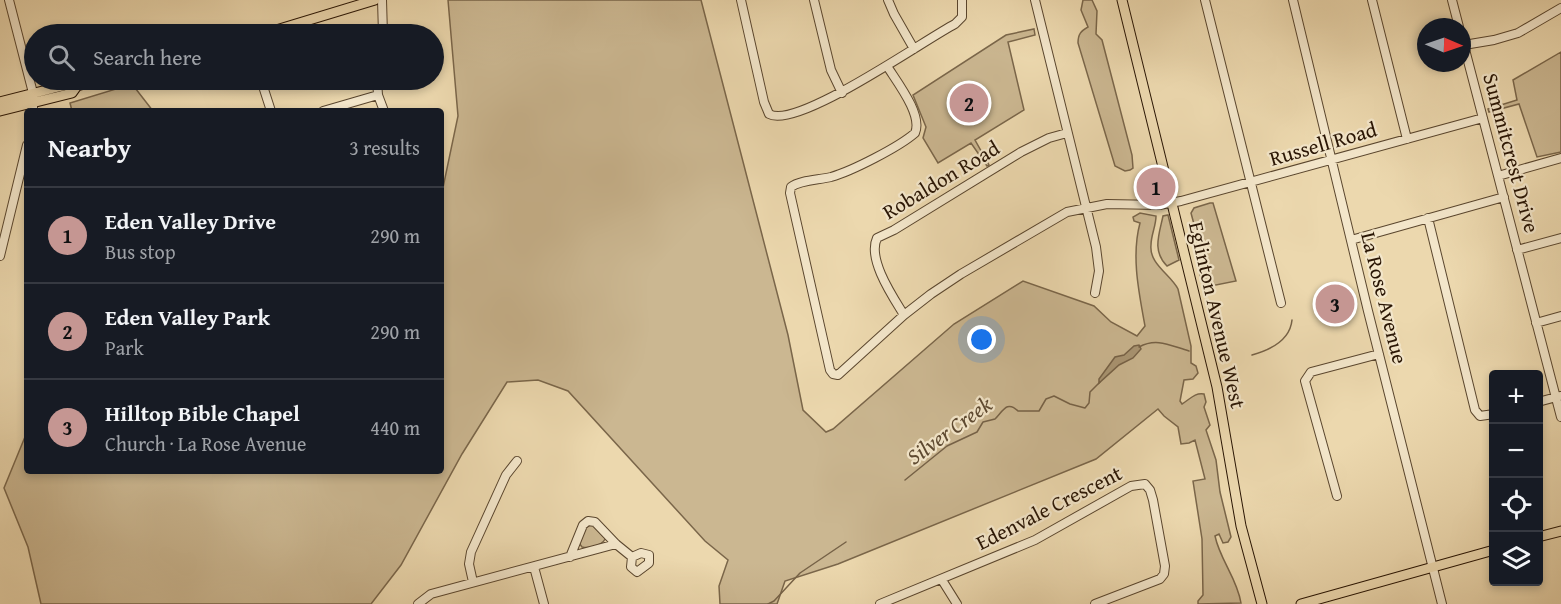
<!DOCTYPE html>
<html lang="en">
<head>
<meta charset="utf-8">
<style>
	body { margin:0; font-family:"Gentium Book Plus",serif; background:#20242c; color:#f1f3f6 }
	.controls { position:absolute; right:18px; bottom:18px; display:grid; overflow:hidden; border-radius:6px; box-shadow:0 3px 9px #0003 }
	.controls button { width:54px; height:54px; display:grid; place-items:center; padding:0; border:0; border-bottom:2px solid #363941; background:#171b24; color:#f1f3f6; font:30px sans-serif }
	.compass { position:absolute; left:1417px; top:18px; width:54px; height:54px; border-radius:50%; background:#171b24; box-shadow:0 3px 9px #0003; rotate:92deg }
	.you { position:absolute; left:982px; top:340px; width:21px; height:21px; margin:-15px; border:4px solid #fff; border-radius:50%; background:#1a73e8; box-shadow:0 0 0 9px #1a73e833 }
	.badge { display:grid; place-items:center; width:39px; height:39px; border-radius:50%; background:#c59692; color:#111; font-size:20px; font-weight:700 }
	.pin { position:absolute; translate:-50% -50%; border:3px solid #fff; box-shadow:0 2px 6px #0006 }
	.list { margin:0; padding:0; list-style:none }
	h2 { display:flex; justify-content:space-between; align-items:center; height:78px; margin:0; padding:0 24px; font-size:26px }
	h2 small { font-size:20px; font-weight:400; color:#9ea1a6 }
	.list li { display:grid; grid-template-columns:39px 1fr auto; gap:18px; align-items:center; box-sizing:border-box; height:96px; padding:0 24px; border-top:2px solid #363941 }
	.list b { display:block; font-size:22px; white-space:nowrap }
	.list p { margin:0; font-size:20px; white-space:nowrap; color:#9ea1a6 }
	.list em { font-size:20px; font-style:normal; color:#9ea1a6 }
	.icon { flex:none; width:33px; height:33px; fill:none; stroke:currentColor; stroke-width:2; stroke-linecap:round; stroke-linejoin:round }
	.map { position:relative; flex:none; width:1561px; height:604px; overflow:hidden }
	.search { position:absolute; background:#171b24; box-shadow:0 3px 9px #0003; left:24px; top:24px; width:420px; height:66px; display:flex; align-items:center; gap:15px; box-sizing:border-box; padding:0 21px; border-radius:33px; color:#9ea1a6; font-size:22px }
	.panel { position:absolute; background:#171b24; box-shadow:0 3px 9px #0003; left:24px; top:108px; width:420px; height:366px; border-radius:6px }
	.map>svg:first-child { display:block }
</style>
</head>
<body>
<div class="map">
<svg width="1561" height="604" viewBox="0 0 1561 604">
	<rect width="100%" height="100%" fill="#ecd8ae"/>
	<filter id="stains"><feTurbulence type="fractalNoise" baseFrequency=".00333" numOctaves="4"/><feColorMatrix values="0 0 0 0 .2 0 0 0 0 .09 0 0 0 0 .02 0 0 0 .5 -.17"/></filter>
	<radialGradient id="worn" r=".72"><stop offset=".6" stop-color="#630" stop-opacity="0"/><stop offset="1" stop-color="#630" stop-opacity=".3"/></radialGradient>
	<!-- green -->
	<path fill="#cbb791" stroke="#7a664a" stroke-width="1.5" d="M 448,0 L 701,0 L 788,335 L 803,410 L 826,432 L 833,429 L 954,324 L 1023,281 L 1094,306 L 1111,322 L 1137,336 L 1145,326 C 1139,293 1131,256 1140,223 L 1134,221 L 1133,217 L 1140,213 L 1156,216 C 1156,226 1151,235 1151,245 C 1149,264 1170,274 1178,289 L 1191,346 L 1191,363 L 1196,366 L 1198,373 L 1193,379 L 1184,380 L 1180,401 L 1182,404 C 1189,400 1195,392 1204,394 L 1206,402 L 1204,407 L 1210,425 L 1206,430 L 1216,460 L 1220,492 L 1231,537 L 1228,542 L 1223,543 L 1219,534 L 1215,536 C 1220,560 1237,578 1241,603 L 1198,604 L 1198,601 L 1203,595 L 1202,539 L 1193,481 L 1205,479 L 1195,440 L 1189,443 L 1181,444 L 1178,427 L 1164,416 L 1158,409 L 1096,459 L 838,564 L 785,581 L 777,604 L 720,604 L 719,586 L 728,560 L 705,541 L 568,391 L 538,380 L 507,382 L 462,454 L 401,565 L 371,604 L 41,604 L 28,547 L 4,488 L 27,432 L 27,471 L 441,471 L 441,197 L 458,116 Z
		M 1083,0 L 1092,0 L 1097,11 L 1096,34 L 1102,40 L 1132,155 L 1133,168 L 1130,170 L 1125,171 L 1115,166 L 1078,43 C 1078,34 1081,31 1088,27 L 1081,10 Z
		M 1034,29 L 1035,35 L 1008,42 L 1024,110 L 975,140 L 989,165 L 987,166 L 971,143 L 938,163 L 923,138 L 926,127 L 913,95 L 1006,35 Z
		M 1561,52 L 1561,152 L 1537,157 L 1519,104 L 1489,112 L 1488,109 L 1517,100 L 1513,80 Z
		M 132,84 L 153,111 L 72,111 L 70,103 Z
		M 1210,203 L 1213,203 L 1236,281 L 1206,287 C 1197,275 1200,269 1197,255 C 1195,245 1190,238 1195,228 L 1191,213 L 1194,208 Z
		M 1168,215 L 1179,260 L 1167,266 C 1152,251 1159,235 1163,216 Z
		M 592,524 L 606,536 C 605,545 590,549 582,547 L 579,543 L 586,527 Z"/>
	<!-- water -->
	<path fill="#aa9674" stroke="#766247" stroke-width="1.5" d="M 1139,345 L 1141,349 L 1133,358 L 1119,365 L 1099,383 L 1099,379 L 1115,357 L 1124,355 L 1134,346 Z"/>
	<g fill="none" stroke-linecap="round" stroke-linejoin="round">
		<!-- stream -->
		<path stroke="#766247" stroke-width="1.5" d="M 1139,347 C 1157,337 1171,346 1189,351
			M 1252,355 C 1270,350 1290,341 1292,320
			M 905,480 L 947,446 L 977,432 L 983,422 L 995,419 C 1003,411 1007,400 1018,411 L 1039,411 L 1046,399 L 1054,396 L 1070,404 L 1085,408 L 1089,403 L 1090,392 L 1100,382
			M 768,604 L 774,601 L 800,573 L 846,542"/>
		<defs>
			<path id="minor" d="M 9,0 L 33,93 L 33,111
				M 382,0 L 383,34
				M 741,0 L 764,102 L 769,114 C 797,130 924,40 955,24 L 962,17 L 962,0
				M 814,0 L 831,70 L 842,93
				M 888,0 L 894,14 L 914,49
				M 1035,0 L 1096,247 L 1099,271 L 1095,293
				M 1205,0 L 1281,303
				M 1293,0 L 1368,311 L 1442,604
				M 1372,0 L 1407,139
				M 1452,0 L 1459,27
				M 1462,38 L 1561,417
				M 1464,45 L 1494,40 L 1518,33 L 1561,8
				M 887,66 C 897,82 923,115 915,133 C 899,147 852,171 831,177 C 819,180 800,180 791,187 L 790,193 L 830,370 L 833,374 L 838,375 L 904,315 L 931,294 L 961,274 L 1067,212 L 1107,204 L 1159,205 L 1181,201 L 1483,118
				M 261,80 L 271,111
				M 377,80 L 378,95 L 384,111
				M 323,111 L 378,95
				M 1498,176 L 1561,158
				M 1428,218 L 1475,410 L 1480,416 L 1494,414
				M 1351,240 L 1504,197
				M 1517,250 L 1561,238
				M 0,256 L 27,145
				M 904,315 C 893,297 867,259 877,238 L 894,230 L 1021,152 L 1049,138 L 1067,133
				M 1536,323 L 1561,316
				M 1538,402 L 1560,396
				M 1337,496 L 1305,381 L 1311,372 L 1379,354
				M 641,553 L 649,555 L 649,563 L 637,572 L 631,567 L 632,557 Z
				M 570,557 L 583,525 L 588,521 L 595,522 L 616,544 L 632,557
				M 534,567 L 544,604
				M 942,580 L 957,604
				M 473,582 L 469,564 L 471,552 L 506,475 L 517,461
				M 418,604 L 431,594 L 616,544
				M 880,604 L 1035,540 L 1131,486 L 1145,484 L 1150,490 L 1153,500 L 1165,566 L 1164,574 L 1160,579 L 1095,604"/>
			<path id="major" d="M 1122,0 L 1217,387 L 1241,526 L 1262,604
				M 263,34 L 375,0
				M 0,102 L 70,84 L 77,86 L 99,80
				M 0,111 L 72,93 L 77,86
				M 1538,537 L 1561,531
				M 1301,604 L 1494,550"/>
		</defs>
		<!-- minor casing -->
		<use href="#minor" stroke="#5a462e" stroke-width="10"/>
		<!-- major casing -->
		<use href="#major" stroke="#291504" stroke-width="11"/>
		<!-- minor -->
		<use href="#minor" stroke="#f3e6ca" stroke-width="8"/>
		<!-- major -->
		<use href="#major" stroke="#ecd8ae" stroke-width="9"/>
	</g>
	<g text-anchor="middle" stroke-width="4.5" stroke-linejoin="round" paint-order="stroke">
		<!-- street labels -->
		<g font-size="21" fill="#291504" stroke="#f3e6ca">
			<text transform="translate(1323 144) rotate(-16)" y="7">Russell Road</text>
			<text transform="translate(1511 153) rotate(75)" y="7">Summitcrest Drive</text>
			<text transform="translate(941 180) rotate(-31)" y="7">Robaldon Road</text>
			<text transform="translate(1384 298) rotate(76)" y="7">La Rose Avenue</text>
			<text transform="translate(1217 315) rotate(77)" y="7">Eglinton Avenue West</text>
			<text transform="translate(1049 508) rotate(-27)" y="7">Edenvale Crescent</text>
		</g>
		<!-- water labels -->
		<g font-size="22" font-style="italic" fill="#5d4931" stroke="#f3e6ca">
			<text transform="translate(949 430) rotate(-36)" y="8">Silver Creek</text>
		</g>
	</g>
	<rect width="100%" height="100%" filter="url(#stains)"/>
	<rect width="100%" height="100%" fill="url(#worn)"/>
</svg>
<div class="controls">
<button>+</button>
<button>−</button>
<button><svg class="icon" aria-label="locate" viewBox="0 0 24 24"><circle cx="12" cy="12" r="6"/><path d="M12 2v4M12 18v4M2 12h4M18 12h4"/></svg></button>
<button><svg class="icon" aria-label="layers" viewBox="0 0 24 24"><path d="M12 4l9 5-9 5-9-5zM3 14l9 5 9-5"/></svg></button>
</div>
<svg class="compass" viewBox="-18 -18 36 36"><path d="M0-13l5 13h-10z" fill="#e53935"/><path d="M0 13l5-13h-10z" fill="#9ea1a6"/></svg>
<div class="you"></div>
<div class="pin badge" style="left:1156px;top:187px">1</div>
<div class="pin badge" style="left:969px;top:103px">2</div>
<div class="pin badge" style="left:1335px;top:304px">3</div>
<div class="search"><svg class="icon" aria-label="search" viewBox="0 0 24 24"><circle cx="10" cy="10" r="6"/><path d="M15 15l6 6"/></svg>Search here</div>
<section class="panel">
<h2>Nearby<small>3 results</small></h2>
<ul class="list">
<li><span class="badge">1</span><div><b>Eden Valley Drive</b><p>Bus stop</p></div><em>290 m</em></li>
<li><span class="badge">2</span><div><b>Eden Valley Park</b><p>Park</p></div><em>290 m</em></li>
<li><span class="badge">3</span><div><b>Hilltop Bible Chapel</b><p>Church · La Rose Avenue</p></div><em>440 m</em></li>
</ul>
</section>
</div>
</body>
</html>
